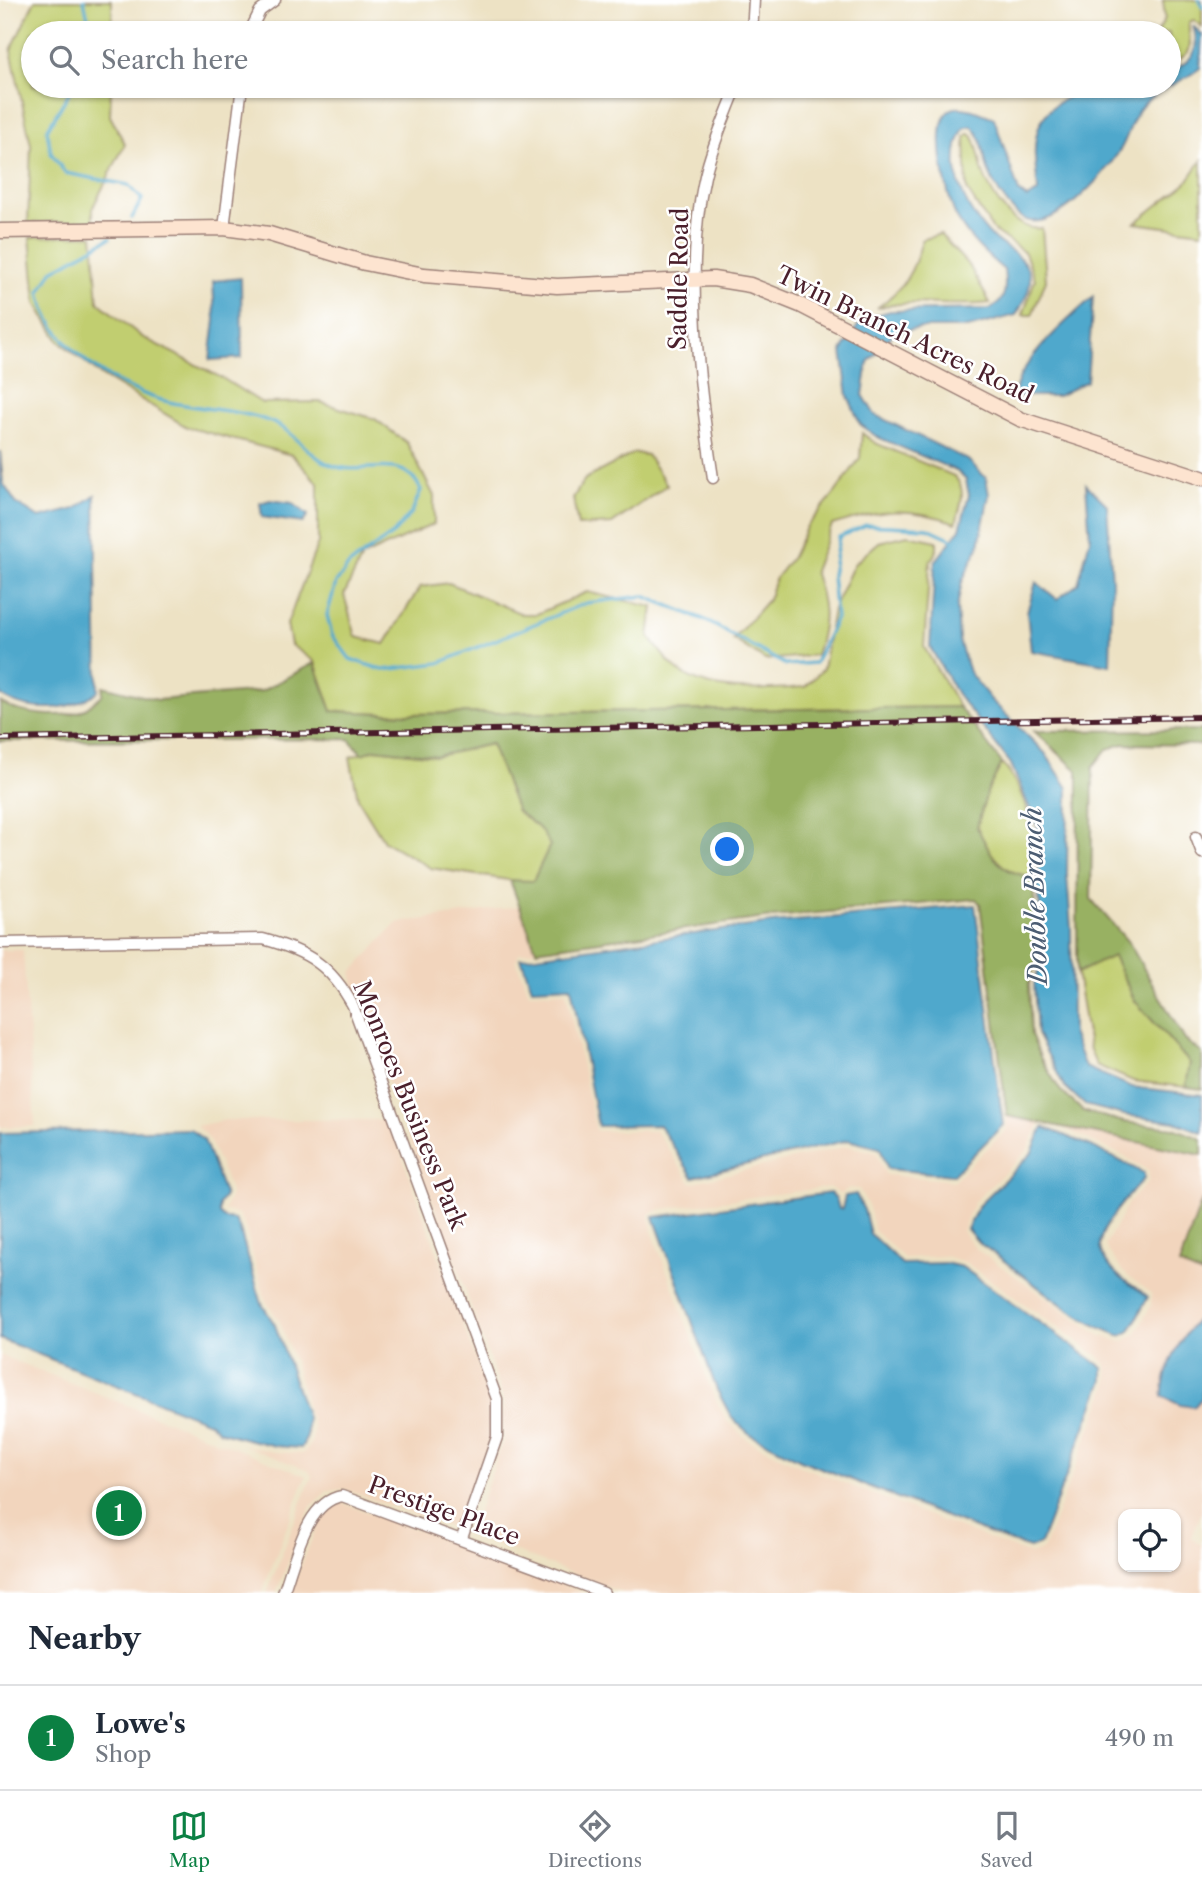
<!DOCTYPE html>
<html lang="en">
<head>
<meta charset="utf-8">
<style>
	body { margin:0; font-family:"Libre Caslon Text",serif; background:#f6f6f7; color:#1f2937 }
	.controls { position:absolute; right:21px; bottom:21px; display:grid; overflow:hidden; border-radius:14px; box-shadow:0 2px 5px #0004 }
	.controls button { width:63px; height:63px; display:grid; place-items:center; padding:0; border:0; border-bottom:2px solid #e0e1e3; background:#fff; color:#1f2937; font:35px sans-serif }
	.you { position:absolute; left:728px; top:850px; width:24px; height:24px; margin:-18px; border:5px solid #fff; border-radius:50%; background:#1a73e8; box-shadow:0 0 0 10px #1a73e833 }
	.badge { display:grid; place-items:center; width:46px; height:46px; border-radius:50%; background:#0b8043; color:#fff; font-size:23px; font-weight:700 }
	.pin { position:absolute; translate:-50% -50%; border:4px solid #fff; box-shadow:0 2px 7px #0006 }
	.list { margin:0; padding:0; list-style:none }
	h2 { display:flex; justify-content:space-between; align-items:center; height:91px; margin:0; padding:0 28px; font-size:30px }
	h2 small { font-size:23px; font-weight:400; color:#747a83 }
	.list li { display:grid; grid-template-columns:46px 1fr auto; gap:21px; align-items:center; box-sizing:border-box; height:105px; padding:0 28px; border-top:2px solid #e0e1e3 }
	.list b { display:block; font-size:26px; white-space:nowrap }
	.list p { margin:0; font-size:23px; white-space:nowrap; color:#747a83 }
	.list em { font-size:23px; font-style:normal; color:#747a83 }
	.icon { flex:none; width:38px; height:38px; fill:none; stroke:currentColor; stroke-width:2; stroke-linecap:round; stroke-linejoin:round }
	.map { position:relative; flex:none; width:1202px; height:1593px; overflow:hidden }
	.search { position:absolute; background:#fff; box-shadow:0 2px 5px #0004; left:21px; right:21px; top:21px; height:77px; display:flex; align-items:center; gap:18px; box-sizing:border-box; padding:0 24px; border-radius:38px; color:#747a83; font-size:26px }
	.sheet { height:196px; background:#fff }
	nav { display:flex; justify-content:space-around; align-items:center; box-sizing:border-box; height:98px; border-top:2px solid #e0e1e3; background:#fff; font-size:19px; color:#747a83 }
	nav a { display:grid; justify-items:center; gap:4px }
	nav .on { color:#0b8043 }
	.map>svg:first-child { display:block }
</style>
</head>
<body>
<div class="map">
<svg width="1202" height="1593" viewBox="0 0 1202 1593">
	<rect width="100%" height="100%" fill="#fff"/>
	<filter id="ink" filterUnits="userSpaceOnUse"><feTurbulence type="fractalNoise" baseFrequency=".0143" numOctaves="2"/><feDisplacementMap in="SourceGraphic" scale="14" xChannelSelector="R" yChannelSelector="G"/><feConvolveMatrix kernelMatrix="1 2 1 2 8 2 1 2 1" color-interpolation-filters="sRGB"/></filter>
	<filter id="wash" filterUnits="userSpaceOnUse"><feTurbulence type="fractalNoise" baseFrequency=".00686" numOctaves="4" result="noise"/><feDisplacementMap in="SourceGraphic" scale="28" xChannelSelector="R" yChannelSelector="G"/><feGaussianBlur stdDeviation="1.57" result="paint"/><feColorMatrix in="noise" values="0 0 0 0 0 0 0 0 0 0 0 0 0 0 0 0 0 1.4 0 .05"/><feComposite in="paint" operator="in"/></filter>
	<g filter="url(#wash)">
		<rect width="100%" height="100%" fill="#ede2c4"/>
		<!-- built -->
		<path fill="#f2d5bd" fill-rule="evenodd" d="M 520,906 L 536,950 L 519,953 L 516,961 L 529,993 L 566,992 L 596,1131 L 656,1131 L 691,1183 L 848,1146 L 876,1153 L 886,1175 L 954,1181 L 1006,1130 L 1007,1116 L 1040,1123 L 1027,1151 L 974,1202 L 962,1231 L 976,1249 L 1101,1336 L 1123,1342 L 1135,1334 L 1151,1306 L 1151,1293 L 1123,1272 L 1105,1246 L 1128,1203 L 1148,1182 L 1149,1171 L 1120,1154 L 1059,1126 L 1202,1155 L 1202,1200 L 1179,1265 L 1202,1275 L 1202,1314 L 1187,1331 L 1167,1372 L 1194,1407 L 1202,1398 L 1202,1512 L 1191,1537 L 1202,1545 L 1202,1593 L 623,1593 L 470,1534 L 503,1440 L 503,1398 L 453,1255 L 355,996 L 352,972 L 397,923 ZM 829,1187 L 840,1194 L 849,1188 L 859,1189 L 869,1207 L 874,1230 L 904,1258 L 945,1256 L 965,1262 L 1098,1356 L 1107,1366 L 1108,1383 L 1043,1550 L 1030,1554 L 1007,1546 L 800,1466 L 749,1441 L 727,1421 L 712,1392 L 652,1232 L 650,1214 L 661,1209 ZM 1123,1514 L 1176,1514 L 1176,1567 L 1123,1567 Z
			M 0,950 L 23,950 L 35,1126 L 0,1127 Z
			M 226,1120 L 389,1120 L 491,1401 L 491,1436 L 458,1530 L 344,1489 L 327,1491 L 311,1506 L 276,1593 L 267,1593 L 312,1476 L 308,1470 L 243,1445 L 274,1452 L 303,1454 L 312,1441 L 313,1428 L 294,1361 L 280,1322 L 266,1301 L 244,1225 L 239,1215 L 224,1210 L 231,1196 L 227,1181 L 208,1137 L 196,1126 Z
			M 0,1355 L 306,1476 L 262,1593 L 0,1593 Z
			M 342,1503 L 460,1545 L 584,1593 L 290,1593 L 322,1514 L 331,1505 Z"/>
		<!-- green -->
		<path fill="#c1ce6f" stroke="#86764d" stroke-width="2" d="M 35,0 L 111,0 L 112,3 L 112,33 L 33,33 L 33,86 L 111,86 L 110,116 L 125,144 L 93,207 L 93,221 L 28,223 L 31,145 L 11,50 Z
			M 1163,0 L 1202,0 L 1202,27 L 1194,20 L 1189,22 C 1187,48 1200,49 1169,65 L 1169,33 L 1157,33 L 1165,18 Z
			M 970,133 C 978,142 979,158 982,170 C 990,193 1013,233 1042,228 L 1046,280 L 1032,315 L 1023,315 L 1035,279 L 1025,253 L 993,230 L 967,190 L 965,137 Z
			M 1202,160 L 1202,232 L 1135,223 L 1186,183 Z
			M 940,234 L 970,267 L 990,303 C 953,308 913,298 877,308 C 904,288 914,272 922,240 Z
			M 93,235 L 98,302 L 142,337 L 222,378 L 262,403 L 320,402 L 375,419 L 407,443 L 434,496 L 434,524 L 362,557 L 344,595 L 356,637 L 385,644 L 420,587 L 449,583 L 522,614 L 537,614 L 587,592 L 653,607 L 649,637 C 657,646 664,658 673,666 C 705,696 766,690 805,687 L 823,669 L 833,609 L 854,564 L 879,542 L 908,535 L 937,541 L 937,550 L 930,562 L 924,647 L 959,707 L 408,714 L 332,711 L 315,662 L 291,645 L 287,624 L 318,543 L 318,483 L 292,455 L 187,427 L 102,376 L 59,341 L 36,303 L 30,237 Z
			M 862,433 L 875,443 L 954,476 C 968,490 960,506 956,523 C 906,505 881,510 832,525 L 814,571 C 826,605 827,621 816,655 L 765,660 L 733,639 L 768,600 L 775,579 L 792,557 L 807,526 L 835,493 L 860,458 Z
			M 634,453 L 647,455 L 667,485 L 612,524 L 578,526 L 573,498 L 585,479 Z
			M 491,744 L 517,811 L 539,828 L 551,845 L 533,881 L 515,881 L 431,868 L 384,841 L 358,799 L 350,757 L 375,749 L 437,756 Z
			M 1002,763 C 1028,793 1037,837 1032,876 C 1000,875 989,852 977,827 L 987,792 Z
			M 1113,955 L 1135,1001 L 1190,1063 L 1186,1087 L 1133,1081 L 1096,1065 L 1089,1047 L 1077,973 Z"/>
		<!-- forest -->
		<path fill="#98b162" stroke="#716846" stroke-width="2" d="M 314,663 L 332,711 L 408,714 L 959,707 L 1002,763 L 987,792 L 977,827 C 989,852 1000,875 1032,876 L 1039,953 L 1029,984 L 1031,1034 L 1041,1059 L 1060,1090 L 1083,1111 L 1124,1122 L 1174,1128 L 1202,1139 L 1202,1155 L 1007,1116 L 980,904 L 976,899 L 772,917 L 536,950 L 510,880 L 533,881 L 550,845 L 539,828 L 517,811 L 491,744 L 437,756 L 376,749 L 362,754 L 349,739 L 0,741 L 0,702 C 20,715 64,720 85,709 C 91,706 97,699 102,695 L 103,686 L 158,700 L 262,691 Z
			M 1202,730 L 1202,745 L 1123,744 L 1107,749 L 1093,767 L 1091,899 L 1129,943 L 1185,1040 L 1202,1053 L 1202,1089 L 1186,1087 L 1190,1063 L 1135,1001 L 1113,956 L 1077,973 L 1078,771 L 1034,731 Z
			M 1202,1200 L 1202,1275 L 1179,1265 Z"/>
		<!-- water -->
		<path fill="#4fa8cc" stroke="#4c647c" stroke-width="2" d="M 1193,26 L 1202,35 L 1200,68 C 1182,83 1157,89 1142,106 C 1131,118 1129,136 1120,150 C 1105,174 1048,242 1018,215 C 1005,203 994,186 988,170 C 983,155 984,136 971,126 L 964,128 C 944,163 963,206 988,233 C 1002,249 1029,254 1030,280 C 1030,292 1022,305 1016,315 L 968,328 L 920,328 L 894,333 L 868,362 L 863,395 L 875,415 L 968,460 L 986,478 L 989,495 L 979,545 L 962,582 L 957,607 L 959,641 L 969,672 L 992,701 L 1045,753 L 1068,788 L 1067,875 L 1071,928 L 1072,1033 L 1085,1067 L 1132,1087 L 1202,1095 L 1202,1132 L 1175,1122 L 1124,1115 L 1085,1105 L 1064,1086 L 1037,1034 L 1034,984 L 1044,954 L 1037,879 L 1041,852 L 1039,831 L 1011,764 L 957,694 L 930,647 L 935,562 L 960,529 L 969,495 L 966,480 L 957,471 L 877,437 L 860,424 L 848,396 L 842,351 L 862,319 L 890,311 L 990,309 C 1007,301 1006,287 1004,270 C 985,254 970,240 957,218 C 947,201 929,120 952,109 C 962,104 984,114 994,118 L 1019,192 L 1027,198 L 1038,192 C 1037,173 1032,152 1037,133 C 1050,80 1126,86 1169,86 L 1169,72 C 1193,61 1201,51 1193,26 Z
			M 241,278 L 242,358 L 210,360 L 215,320 L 213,281 Z
			M 1093,297 L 1087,381 L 1058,396 L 1015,396 C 1014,365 1070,318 1093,297 Z
			M 0,451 L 3,483 L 16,503 L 39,518 L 75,509 L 95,495 L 98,691 C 72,712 29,714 0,695 Z
			M 1086,484 L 1107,505 L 1112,581 L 1110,665 L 1031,651 L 1027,612 L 1036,582 L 1057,599 L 1078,584 L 1090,539 Z
			M 270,500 L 292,503 L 308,515 L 303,523 L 262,517 L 260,503 Z
			M 975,905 L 1003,1125 L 953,1175 L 888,1169 L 880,1148 L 848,1140 L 693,1177 L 659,1125 L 598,1126 L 571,986 L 532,988 L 521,958 L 772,923 Z
			M 1043,1127 L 1091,1146 L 1144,1173 L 1144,1179 C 1131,1192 1098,1228 1100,1247 C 1101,1258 1113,1271 1121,1278 C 1130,1285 1140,1289 1148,1297 L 1130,1331 L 1121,1336 C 1069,1319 1025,1273 979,1243 L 967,1229 L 979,1205 L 1031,1154 Z
			M 190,1129 L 204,1140 L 225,1196 L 219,1204 L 219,1213 L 225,1219 L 235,1220 L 239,1227 L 262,1304 L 275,1325 L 307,1418 L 307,1437 L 301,1448 L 275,1446 L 243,1438 L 219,1431 L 209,1422 L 0,1339 L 0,1133 Z
			M 830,1193 L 836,1198 L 839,1209 L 842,1209 L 845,1196 L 856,1194 L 864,1210 L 870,1234 L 902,1264 L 945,1263 L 962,1267 L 1103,1368 L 1103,1380 L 1040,1544 L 1030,1548 L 1008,1541 L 801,1460 L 751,1435 L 732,1418 L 717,1390 L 654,1217 Z
			M 1202,1314 L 1202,1398 L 1194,1407 L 1180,1405 L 1162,1396 C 1165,1365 1181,1337 1202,1314 Z"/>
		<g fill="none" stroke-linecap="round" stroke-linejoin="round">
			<!-- stream -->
			<path stroke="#4fa8cc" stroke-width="3.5" d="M 84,0 L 91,33
				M 1199,0 L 1202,7
				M 73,86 L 47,130 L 51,153 L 65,173 L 128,185 L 142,199 L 132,218
				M 110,238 L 52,271 L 40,292 C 51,347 110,384 161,400 C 197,410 236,408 271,422 C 294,430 309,457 331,465 C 364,478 403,450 421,490 L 412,512 L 394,533 L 349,565 L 336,583 L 327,615 L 332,635 L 350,659 L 383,670 L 439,663 L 586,603 L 644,596 L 705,620 L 786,665 L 815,663 L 836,618 L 832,575 L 839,537 L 866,525 L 928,528 L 954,540"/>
		</g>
	</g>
	<g filter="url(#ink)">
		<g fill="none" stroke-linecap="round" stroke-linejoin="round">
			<defs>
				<path id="street" d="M 249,33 L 260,11 L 275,0
					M 752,33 L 754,0
					M 224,228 L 242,86
					M 713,478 C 699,387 684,266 705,176 C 712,145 726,115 737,86
					M 1196,837 L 1202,853
					M 0,943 L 263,939 C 307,951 331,965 353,1006 L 497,1399 L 497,1437 L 462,1538
					M 283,1593 C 295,1562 305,1502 342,1496 L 604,1593"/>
				<path id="secondary" d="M 0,231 L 224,228 L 269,234 L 365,263 L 424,275 L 557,286 L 713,279 L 750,285 L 800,305 L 1020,419 L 1202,478"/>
			</defs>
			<!-- street casing -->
			<use href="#street" stroke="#9c8078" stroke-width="13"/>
			<!-- secondary casing -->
			<use href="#secondary" stroke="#9c8078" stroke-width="17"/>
			<!-- street -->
			<use href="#street" stroke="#fff" stroke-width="10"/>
			<!-- secondary -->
			<use href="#secondary" stroke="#fde4d0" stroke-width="14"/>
			<defs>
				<path id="rail" d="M 0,739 L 1202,717"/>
			</defs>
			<!-- rail casing -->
			<use href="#rail" stroke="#4a1f2b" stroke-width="6"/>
			<!-- rail -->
			<use href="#rail" stroke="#fff" stroke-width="3.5" stroke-dasharray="10" stroke-linecap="butt"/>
		</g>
	</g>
	<g text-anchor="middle" stroke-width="5" stroke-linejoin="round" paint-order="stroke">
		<!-- street labels -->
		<g font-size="24" fill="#4a1f2b" stroke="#fff">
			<text transform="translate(679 279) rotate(-89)" y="8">Saddle Road</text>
			<text transform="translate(905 335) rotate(26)" y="8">Twin Branch Acres Road</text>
			<text transform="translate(410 1105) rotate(68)" y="8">Monroes Business Park</text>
			<text transform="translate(444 1511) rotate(20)" y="8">Prestige Place</text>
		</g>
		<!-- water labels -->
		<g font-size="26" font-style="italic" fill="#4c5d73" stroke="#fff">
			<text transform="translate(1035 896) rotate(-92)" y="9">Double Branch</text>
		</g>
	</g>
</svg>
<div class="controls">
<button><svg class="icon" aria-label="locate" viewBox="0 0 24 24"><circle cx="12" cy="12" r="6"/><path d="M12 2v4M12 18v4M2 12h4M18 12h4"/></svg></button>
</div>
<div class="you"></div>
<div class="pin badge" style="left:119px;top:1513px">1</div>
<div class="search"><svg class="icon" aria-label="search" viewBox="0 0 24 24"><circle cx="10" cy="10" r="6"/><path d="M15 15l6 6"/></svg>Search here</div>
</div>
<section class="sheet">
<h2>Nearby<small></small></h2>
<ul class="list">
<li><span class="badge">1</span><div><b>Lowe's</b><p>Shop</p></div><em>490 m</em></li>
</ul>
</section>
<nav>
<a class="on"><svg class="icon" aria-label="map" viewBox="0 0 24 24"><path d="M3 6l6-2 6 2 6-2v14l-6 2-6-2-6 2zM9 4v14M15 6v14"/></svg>Map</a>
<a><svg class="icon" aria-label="directions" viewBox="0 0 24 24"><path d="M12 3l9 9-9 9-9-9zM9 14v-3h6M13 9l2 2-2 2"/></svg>Directions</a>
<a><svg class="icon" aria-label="saved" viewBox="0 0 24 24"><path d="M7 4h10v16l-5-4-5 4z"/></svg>Saved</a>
</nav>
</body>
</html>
